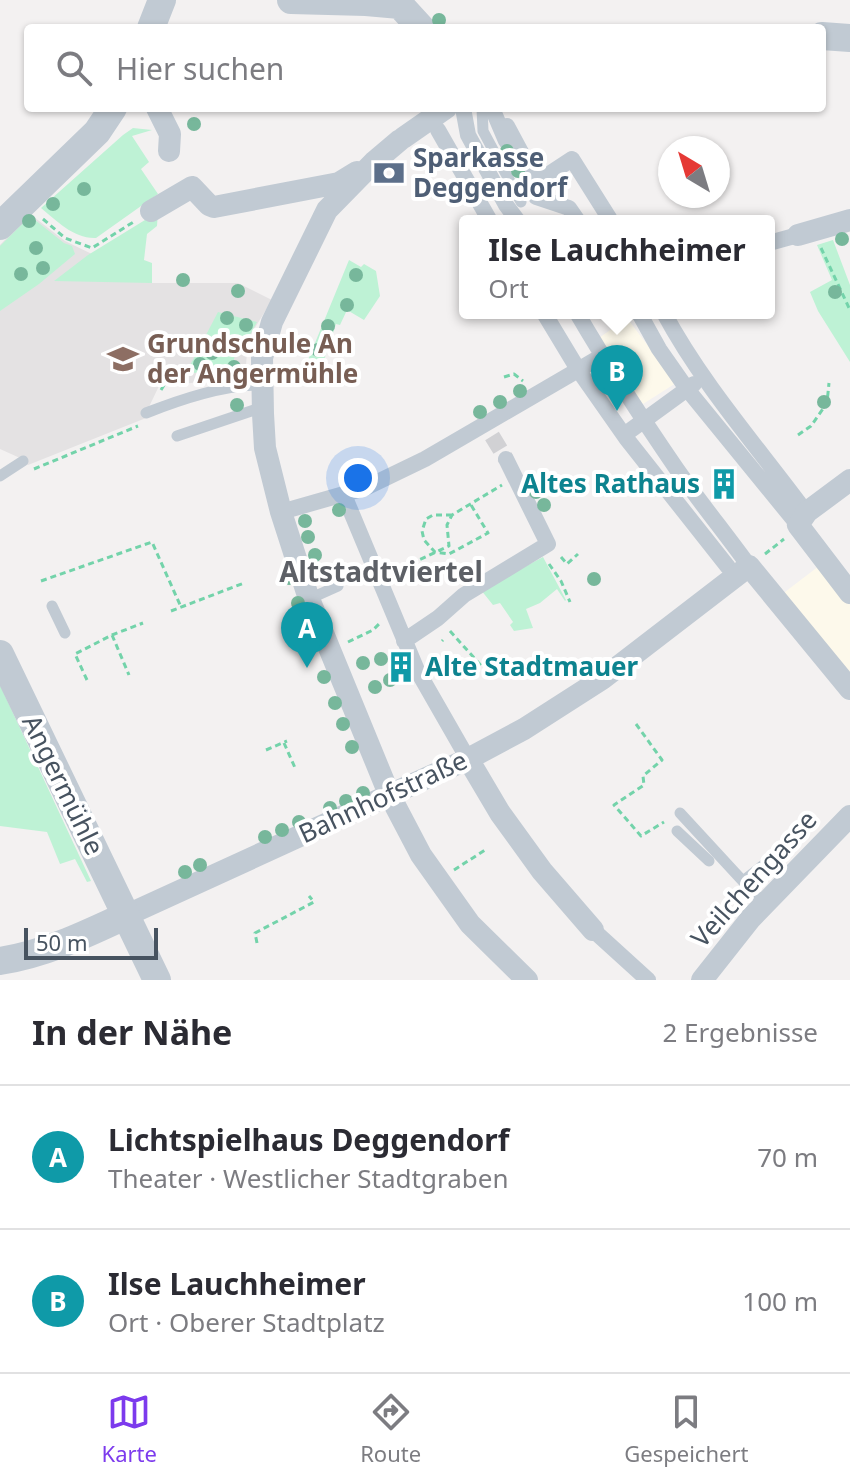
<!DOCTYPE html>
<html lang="de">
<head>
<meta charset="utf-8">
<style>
	body { margin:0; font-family:"Noto Sans",sans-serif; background:#f2f2f3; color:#2b2b33 }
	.compass { position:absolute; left:658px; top:136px; width:72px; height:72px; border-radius:50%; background:#fff; box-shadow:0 2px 6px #0004; rotate:322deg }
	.scale { position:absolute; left:24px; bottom:20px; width:134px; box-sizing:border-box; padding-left:8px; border:4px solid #475360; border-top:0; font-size:22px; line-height:28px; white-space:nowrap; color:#475360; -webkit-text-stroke:6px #fff; paint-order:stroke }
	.you { position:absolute; left:358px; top:478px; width:28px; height:28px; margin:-20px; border:6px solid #fff; border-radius:50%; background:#1a73e8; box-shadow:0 0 0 12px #1a73e833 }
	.badge { display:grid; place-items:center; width:52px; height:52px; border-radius:50%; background:#7c3aed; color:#fff; font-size:26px; font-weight:700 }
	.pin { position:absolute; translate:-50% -66px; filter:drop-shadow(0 2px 4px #0008) }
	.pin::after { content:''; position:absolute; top:42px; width:28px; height:24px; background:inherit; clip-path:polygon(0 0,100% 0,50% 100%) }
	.popup { position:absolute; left:459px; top:215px; width:316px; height:104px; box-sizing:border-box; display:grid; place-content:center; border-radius:8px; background:#fff; filter:drop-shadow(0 2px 6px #0005); font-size:26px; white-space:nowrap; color:#7c7c81 }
	.popup b { font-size:30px; color:#2b2b33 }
	.popup::after { content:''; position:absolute; left:50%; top:100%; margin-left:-16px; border:16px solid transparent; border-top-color:#fff }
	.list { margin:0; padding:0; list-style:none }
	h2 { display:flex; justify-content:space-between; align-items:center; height:104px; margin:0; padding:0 32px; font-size:34px }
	h2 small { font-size:26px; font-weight:400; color:#7c7c81 }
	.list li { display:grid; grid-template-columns:52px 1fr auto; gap:24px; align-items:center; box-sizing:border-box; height:144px; padding:0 32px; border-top:2px solid #e1e1e2 }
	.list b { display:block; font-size:30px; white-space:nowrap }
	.list p { margin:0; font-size:26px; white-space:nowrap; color:#7c7c81 }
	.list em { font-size:26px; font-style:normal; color:#7c7c81 }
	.icon { flex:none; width:44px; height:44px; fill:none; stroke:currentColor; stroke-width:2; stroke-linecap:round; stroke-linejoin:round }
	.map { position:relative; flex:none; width:850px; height:980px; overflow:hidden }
	.search { position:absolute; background:#fff; box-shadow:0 2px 6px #0004; left:24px; right:24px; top:24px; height:88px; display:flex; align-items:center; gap:20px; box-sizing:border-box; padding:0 28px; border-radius:8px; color:#7c7c81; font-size:30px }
	.sheet { height:392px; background:#fff }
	nav { display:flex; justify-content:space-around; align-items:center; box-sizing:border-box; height:112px; border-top:2px solid #e1e1e2; background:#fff; font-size:22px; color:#7c7c81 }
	nav a { display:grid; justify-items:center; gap:4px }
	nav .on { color:#7c3aed }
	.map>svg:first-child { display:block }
</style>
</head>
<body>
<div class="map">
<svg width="850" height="980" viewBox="0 0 850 980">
	<rect width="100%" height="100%" fill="#f3f1f1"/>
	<!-- commercial -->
	<path fill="#fdf9eb" d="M 627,318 L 676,383 L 643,404 L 599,338 Z
		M 819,566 L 850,605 L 850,679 L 781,595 Z"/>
	<!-- education -->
	<path fill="#e4e2e3" d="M 30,214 L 65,241 L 152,283 L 238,283 L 272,300 L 248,339 L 245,378 L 159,386 L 146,413 L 146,418 L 28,465 L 20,458 L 0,449 L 0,245 Z"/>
	<!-- green -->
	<path fill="#bef2d5" d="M 133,128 L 152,130 L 132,136 L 149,162 L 141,169 L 158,194 L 96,238 C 74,239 57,221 41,208 L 123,135 Z
		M 158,212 L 157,226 L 147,234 L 144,260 L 152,263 L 152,283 L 54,281 L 88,255 Z
		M 30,216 L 64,243 L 72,246 L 75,254 L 39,284 L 0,311 L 0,246 Z
		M 833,240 L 850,285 L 850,362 L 818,311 L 810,292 L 832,280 L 817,245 Z
		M 349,260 L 361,267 L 364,264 L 376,271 L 380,296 L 364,320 L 347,310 L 340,325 L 336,324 L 323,363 L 308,360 Z
		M 218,312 L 257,322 L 246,342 L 237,343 L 233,365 L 239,367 L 238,372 L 186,373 Z
		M 543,557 L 566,600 L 565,601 L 557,589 L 540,603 L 526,609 L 533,628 L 514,631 L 510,625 L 513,622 L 500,603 L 493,605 L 481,590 Z
		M 0,685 L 91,881 L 87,882 L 75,859 L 60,864 L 47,832 L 0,826 Z"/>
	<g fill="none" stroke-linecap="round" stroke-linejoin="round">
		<!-- pedestrian-tunnel -->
		<path stroke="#d1d1d4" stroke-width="16" stroke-dasharray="16 8" stroke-linecap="butt" d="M 492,436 L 506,459"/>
		<!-- path -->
		<path stroke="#73d3aa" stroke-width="3" stroke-dasharray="6 4" stroke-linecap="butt" d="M 43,219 L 65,238 L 92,248 L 135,221
			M 821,248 L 850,310
			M 504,377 L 514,374 L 523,381
			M 161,390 L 170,375 L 180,375
			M 798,435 L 811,426 L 827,403 L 829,383
			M 34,469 L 138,426
			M 452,515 L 433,515 L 426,519 L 422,531 L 424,540 L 435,552 L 449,554 L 488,533 L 471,505
			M 765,554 L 784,539
			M 561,557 L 567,564 L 578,554
			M 549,564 L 561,581 L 570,602
			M 393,572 L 449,546 L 447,525 L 452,515 L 502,485
			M 41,581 L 152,542 L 181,607
			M 171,611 L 244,583
			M 450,631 L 485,670
			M 112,635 L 129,675
			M 442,641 L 443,640
			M 348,642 L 373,630 L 379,624
			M 87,680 L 75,654 L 112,635 L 143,623
			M 636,724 L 662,760 L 643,776 L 644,785 L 614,805 L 641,836 L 664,822
			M 284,743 L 296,770
			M 266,750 L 287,741
			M 454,870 L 485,850
			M 257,943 L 255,933 L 314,902 L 309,896"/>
		<!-- service -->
		<path stroke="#c1cad3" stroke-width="11" d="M 482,108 L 483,131 L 521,202
			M 146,413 C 182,399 223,385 262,385
			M 177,436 L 263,407
			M 0,476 L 23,461
			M 309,599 L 338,586
			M 52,606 L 65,633
			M 680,813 L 764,904
			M 677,831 L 709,861
			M 743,881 L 766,863 L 791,876"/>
		<!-- pedestrian -->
		<path stroke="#c1cad3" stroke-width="16" d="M 463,108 L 468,135 L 506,205 L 518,221
			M 492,108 L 506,141
			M 507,126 L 537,182 L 572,159 L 611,221
			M 438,130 L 490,221
			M 525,175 L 536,197 L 569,208 L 578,221
			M 769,243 L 798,235
			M 544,313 L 579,371 L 626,438 L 728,567
			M 577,313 C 608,366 641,417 676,468 C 699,501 725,533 749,566
			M 639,313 L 659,349 L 687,389 L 798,525
			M 664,313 C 701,382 755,444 802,507
			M 624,435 L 694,384
			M 344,495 L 417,670 L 468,759
			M 281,512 L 365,488 L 425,459 L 602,356
			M 404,641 L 438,618 L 464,595 L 548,544 L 506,459
			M 593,930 L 648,980"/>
		<!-- minor -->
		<path stroke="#c1cad3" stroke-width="22" d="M 157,108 L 170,134 L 169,151
			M 403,138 L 446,108
			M 400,140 L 374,162 L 327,210 L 272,322 L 262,358 L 263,414 L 265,448 L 281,512 L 309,599 L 389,794 L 421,855 L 470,924 L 527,980
			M 151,211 L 192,187 L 209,205 L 214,207 L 339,183 L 357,172
			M 798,235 L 850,220
			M 850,480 L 807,512 L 798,525 L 850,593
			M 468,759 L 500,813 L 542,871 L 593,930
			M 125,916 L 468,759 L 524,729 L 602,679 L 749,566 L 850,689
			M 702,980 L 751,918 L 850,816"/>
		<!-- tertiary -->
		<path stroke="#c1cad3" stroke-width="28" d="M 291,0 L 366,2 L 400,5 L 421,28
			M 151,28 L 162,0
			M 822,36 L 850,38
			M 0,226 L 97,132 L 113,108
			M 0,654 L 157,980
			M 0,961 C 45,954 84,935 125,916"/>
	</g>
	<!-- trees -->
	<g fill="#77b79b">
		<circle cx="439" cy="20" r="7"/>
		<circle cx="194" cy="124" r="7"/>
		<circle cx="507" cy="151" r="7"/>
		<circle cx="518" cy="171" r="7"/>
		<circle cx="84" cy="189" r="7"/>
		<circle cx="53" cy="204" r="7"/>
		<circle cx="29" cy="221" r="7"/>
		<circle cx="842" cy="239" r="7"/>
		<circle cx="36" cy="248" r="7"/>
		<circle cx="43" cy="268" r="7"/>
		<circle cx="21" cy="274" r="7"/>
		<circle cx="356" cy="275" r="7"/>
		<circle cx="183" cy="280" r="7"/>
		<circle cx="238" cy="291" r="7"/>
		<circle cx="835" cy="292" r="7"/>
		<circle cx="347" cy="305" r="7"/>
		<circle cx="227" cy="318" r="7"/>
		<circle cx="246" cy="325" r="7"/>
		<circle cx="328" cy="326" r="7"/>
		<circle cx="318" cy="350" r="7"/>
		<circle cx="212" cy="353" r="7"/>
		<circle cx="200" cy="364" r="7"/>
		<circle cx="234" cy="367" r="7"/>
		<circle cx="520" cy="391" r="7"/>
		<circle cx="500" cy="402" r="7"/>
		<circle cx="824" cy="402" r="7"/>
		<circle cx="237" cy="405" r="7"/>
		<circle cx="480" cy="412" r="7"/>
		<circle cx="530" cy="478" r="7"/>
		<circle cx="536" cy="492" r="7"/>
		<circle cx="544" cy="505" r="7"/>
		<circle cx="339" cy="510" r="7"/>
		<circle cx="305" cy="521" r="7"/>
		<circle cx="308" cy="537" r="7"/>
		<circle cx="315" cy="555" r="7"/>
		<circle cx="289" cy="578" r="7"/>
		<circle cx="594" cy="579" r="7"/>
		<circle cx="298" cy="603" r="7"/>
		<circle cx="305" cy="623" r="7"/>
		<circle cx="381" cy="659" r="7"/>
		<circle cx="363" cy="663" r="7"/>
		<circle cx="324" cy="677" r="7"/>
		<circle cx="390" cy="680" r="7"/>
		<circle cx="375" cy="687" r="7"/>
		<circle cx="335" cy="703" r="7"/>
		<circle cx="343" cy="724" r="7"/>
		<circle cx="352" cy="747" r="7"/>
		<circle cx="363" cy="793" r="7"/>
		<circle cx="346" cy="801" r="7"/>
		<circle cx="330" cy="808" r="7"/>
		<circle cx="299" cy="822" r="7"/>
		<circle cx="282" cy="830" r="7"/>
		<circle cx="265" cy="837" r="7"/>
		<circle cx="200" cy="865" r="7"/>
		<circle cx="185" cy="872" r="7"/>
	</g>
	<!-- icons -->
	<defs>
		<symbol id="bank-bare" viewBox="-9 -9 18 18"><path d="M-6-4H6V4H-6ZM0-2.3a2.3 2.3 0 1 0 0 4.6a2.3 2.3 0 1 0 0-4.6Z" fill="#5c6f8a" stroke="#fff" stroke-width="2.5" paint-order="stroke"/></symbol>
		<symbol id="school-bare" viewBox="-9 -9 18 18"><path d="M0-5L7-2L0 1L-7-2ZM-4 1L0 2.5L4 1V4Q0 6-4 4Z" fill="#8d6e63" stroke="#fff" stroke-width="2.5" paint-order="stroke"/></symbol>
		<symbol id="building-bare" viewBox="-9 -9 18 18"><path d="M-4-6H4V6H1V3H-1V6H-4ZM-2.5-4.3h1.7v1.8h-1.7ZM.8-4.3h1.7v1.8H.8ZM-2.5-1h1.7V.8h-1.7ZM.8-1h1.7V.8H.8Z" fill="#0f9aa8" stroke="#fff" stroke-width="2.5" paint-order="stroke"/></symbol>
	</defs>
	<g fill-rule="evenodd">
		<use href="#bank-bare" x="367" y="151" width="44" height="44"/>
		<use href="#school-bare" x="101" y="337" width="44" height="44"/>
		<use href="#building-bare" x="702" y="462" width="44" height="44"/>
		<use href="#building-bare" x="379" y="645" width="44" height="44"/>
	</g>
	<g text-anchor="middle" stroke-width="8" stroke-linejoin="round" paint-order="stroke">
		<!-- service labels -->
		<g font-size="26" font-weight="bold" fill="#4e5e75" stroke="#fff" text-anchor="start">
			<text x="413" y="167">Sparkasse<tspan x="413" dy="30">Deggendorf</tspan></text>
		</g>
		<!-- education labels -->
		<g font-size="26" font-weight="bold" fill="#785e54" stroke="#fff" text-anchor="start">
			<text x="147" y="353">Grundschule An<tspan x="147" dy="30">der Angermühle</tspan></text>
		</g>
		<!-- culture labels -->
		<g font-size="26" font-weight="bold" fill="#0d838f" stroke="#fff" text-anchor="end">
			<text x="700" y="493">Altes Rathaus</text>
			<text x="425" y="676" text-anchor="start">Alte Stadtmauer</text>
		</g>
		<!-- street labels -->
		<g font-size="26" fill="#475360" stroke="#fff">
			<text transform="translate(63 785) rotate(64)" y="9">Angermühle</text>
			<text transform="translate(383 797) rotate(-25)" y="9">Bahnhofstraße</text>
			<text transform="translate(754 879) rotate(-48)" y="9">Veilchengasse</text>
		</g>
		<!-- neighbourhood labels -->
		<g font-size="28" font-weight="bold" fill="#5d6066" stroke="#fff">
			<text x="381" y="582">Altstadtviertel</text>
		</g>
	</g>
</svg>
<svg class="compass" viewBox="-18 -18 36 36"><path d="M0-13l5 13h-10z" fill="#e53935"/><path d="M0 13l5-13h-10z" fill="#7c7c81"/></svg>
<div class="scale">50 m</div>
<div class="you"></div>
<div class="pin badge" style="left:307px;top:668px;background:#0f9aa8">A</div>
<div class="pin badge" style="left:617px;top:411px;background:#0f9aa8">B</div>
<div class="popup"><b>Ilse Lauchheimer</b>Ort</div>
<div class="search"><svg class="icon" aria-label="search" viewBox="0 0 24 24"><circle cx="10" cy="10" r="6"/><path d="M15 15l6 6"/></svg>Hier suchen</div>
</div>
<section class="sheet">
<h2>In der Nähe<small>2 Ergebnisse</small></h2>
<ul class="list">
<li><span class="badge" style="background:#0f9aa8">A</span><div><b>Lichtspielhaus Deggendorf</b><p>Theater · Westlicher Stadtgraben</p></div><em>70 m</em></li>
<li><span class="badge" style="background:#0f9aa8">B</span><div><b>Ilse Lauchheimer</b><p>Ort · Oberer Stadtplatz</p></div><em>100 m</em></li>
</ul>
</section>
<nav>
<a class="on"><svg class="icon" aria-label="map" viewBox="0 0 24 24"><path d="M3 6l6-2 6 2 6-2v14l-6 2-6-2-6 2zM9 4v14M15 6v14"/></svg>Karte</a>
<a><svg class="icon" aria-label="directions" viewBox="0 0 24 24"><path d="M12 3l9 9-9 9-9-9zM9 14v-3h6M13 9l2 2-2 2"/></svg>Route</a>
<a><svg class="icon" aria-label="saved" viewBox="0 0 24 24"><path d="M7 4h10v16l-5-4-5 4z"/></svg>Gespeichert</a>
</nav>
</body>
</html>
